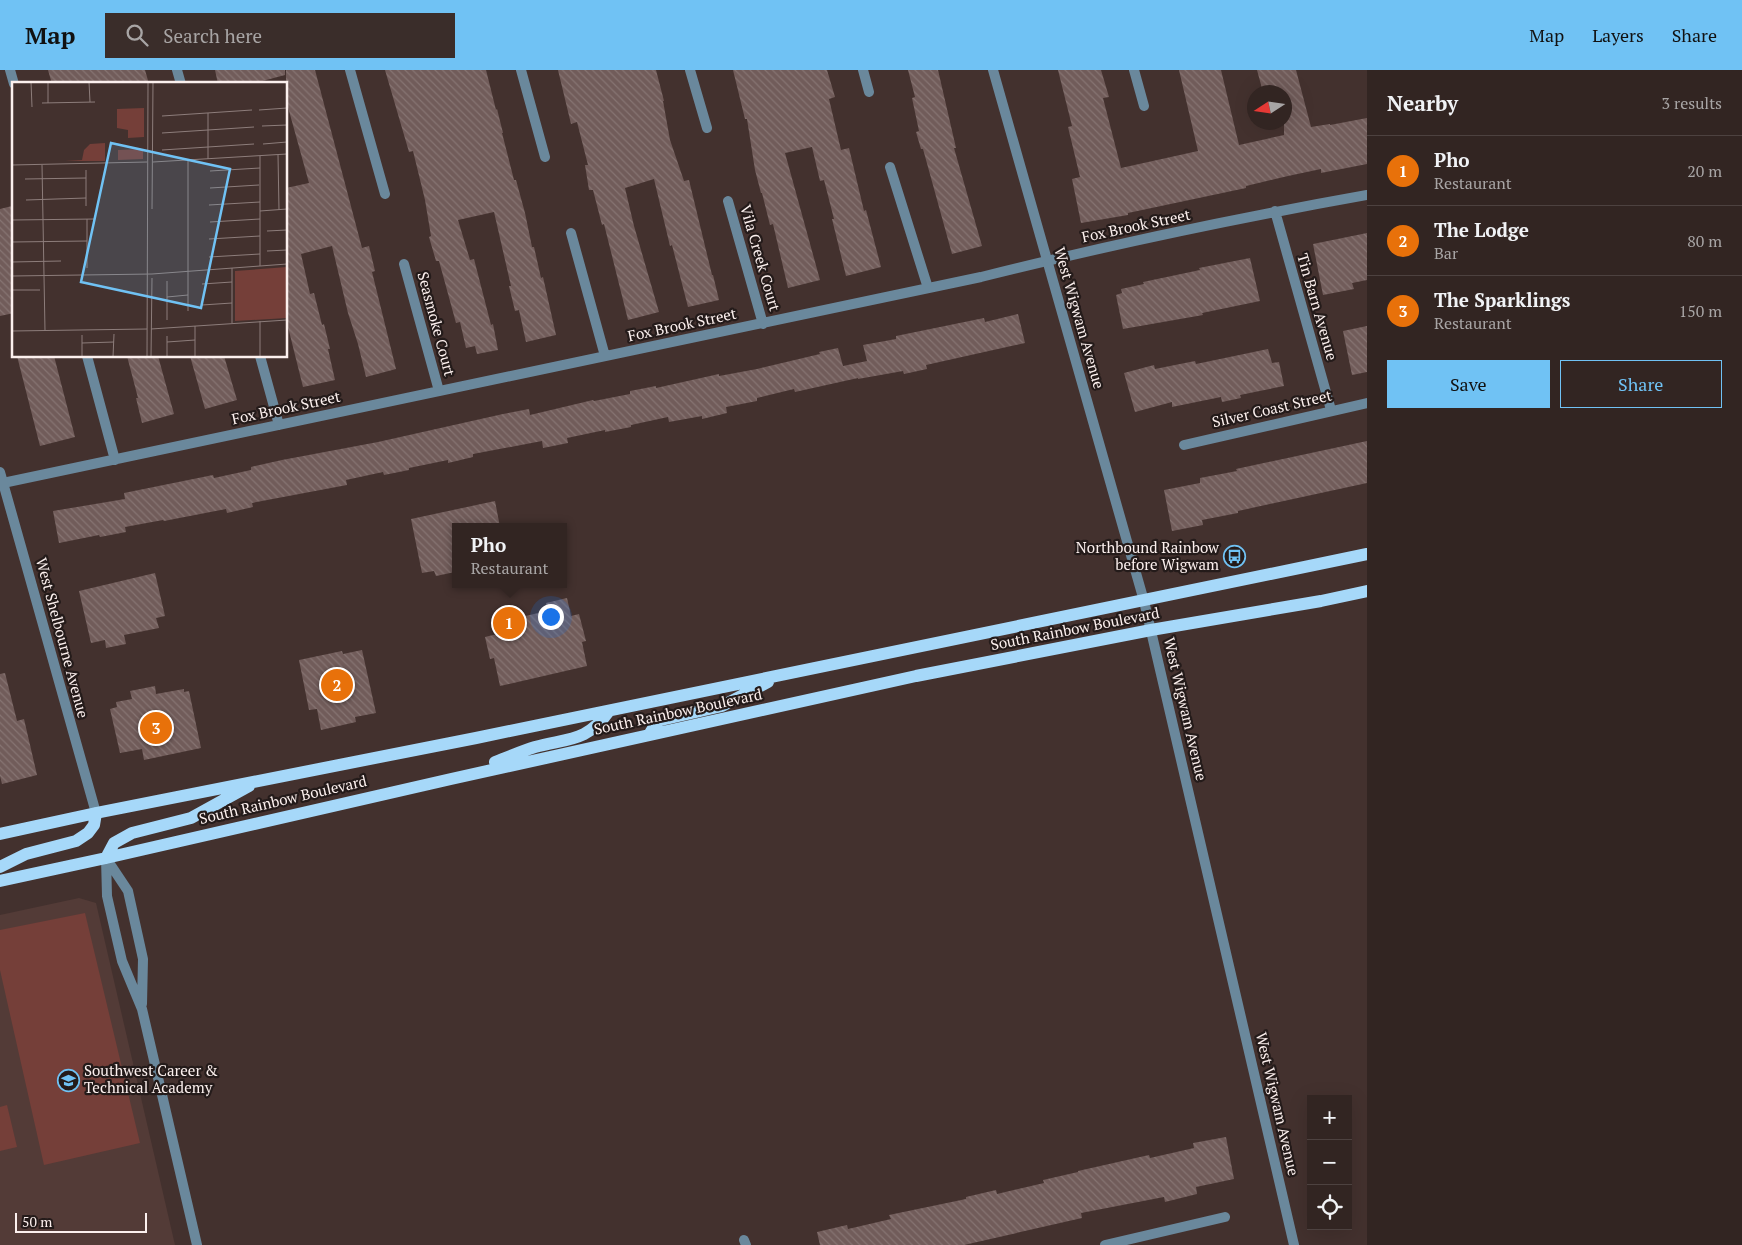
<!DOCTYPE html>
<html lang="en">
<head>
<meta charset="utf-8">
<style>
	body { margin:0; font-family:"PT Serif",serif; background:#3a2d2a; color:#f1f3f6 }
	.controls { position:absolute; right:15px; bottom:15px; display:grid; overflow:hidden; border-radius:0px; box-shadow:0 5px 20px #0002 }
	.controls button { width:45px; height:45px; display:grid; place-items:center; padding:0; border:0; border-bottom:1px solid #4d4240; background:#322522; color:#f1f3f6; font:25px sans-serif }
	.compass { position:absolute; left:1247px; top:15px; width:45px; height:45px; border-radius:50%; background:#322522; box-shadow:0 5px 20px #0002; rotate:258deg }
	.scale { position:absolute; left:15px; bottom:12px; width:132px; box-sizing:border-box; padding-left:5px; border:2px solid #fcf0ee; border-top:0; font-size:14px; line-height:18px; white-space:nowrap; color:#fcf0ee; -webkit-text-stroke:4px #241b1a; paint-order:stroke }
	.you { position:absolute; left:550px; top:546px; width:18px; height:18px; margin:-12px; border:4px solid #fff; border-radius:50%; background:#1a73e8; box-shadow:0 0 0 8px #1a73e833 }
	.badge { display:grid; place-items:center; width:32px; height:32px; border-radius:50%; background:#70c2f4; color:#fff; font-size:16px; font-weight:700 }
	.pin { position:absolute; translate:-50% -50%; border:2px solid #fff; box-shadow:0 1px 5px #0006 }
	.popup { position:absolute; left:452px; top:453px; width:115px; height:65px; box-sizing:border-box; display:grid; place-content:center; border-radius:0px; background:#322522; filter:drop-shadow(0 1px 4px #0005); font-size:16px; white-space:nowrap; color:#a8a5a5 }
	.popup b { font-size:19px; color:#f1f3f6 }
	.popup::after { content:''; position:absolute; left:50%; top:100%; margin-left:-10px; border:10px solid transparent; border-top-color:#322522 }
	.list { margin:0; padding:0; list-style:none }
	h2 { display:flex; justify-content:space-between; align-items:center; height:65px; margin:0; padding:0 20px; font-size:21px }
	h2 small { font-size:16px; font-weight:400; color:#a8a5a5 }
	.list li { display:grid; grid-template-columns:32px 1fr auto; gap:15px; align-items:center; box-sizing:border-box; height:70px; padding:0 20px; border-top:1px solid #4d4240 }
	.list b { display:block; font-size:19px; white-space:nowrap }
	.list p { margin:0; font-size:16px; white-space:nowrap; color:#a8a5a5 }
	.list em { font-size:16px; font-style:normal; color:#a8a5a5 }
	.actions { display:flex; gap:10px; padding:15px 20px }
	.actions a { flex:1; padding:11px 0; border:1px solid #70c2f4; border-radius:0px; text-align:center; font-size:18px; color:#70c2f4 }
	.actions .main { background:#70c2f4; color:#111 }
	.icon { flex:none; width:28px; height:28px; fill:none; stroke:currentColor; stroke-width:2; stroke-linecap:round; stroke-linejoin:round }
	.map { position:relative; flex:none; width:1367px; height:1175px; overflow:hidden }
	header { display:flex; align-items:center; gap:30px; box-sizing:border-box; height:70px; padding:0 25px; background:#70c2f4; color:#111 }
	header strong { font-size:24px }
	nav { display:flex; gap:28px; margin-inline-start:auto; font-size:18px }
	.search { width:350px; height:45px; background:#3a2d2a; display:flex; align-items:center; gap:12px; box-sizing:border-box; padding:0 18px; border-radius:0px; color:#a8a5a5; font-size:19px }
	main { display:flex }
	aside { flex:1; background:#322522 }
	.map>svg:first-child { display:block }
</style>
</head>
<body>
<header>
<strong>Map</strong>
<div class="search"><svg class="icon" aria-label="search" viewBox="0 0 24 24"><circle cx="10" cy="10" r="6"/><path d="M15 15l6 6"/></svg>Search here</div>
<nav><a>Map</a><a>Layers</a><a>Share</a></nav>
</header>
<main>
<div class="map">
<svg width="1367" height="1175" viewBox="0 0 1367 1175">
	<defs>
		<pattern id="building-back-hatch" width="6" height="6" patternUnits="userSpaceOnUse" patternTransform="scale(1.25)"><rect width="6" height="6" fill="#715c5a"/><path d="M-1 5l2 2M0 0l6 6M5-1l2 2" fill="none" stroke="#867472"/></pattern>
	</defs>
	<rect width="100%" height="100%" fill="#43312e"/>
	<!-- built -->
	<path fill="#533b37" d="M 79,828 L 96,833 L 175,1175 L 0,1175 L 0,845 Z"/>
	<!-- park -->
	<path fill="#753f39" d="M 85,843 L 140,1073 L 44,1095 L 0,900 L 0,860 Z
		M 7,1035 L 17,1077 L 0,1081 L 0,1037 Z"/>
	<!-- building -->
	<path fill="url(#building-back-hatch)" d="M 48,0 L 145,0 L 149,14 L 52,14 Z
		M 215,0 L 285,0 L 285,5 L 251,14 L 218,14 Z
		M 286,0 L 315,0 L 362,178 L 369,176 L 375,201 L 372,202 L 396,299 L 366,307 L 358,274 L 348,243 L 332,176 L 301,184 L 310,224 L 314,223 L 322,255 L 324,254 L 330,279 L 328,279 L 335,310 L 303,317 L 286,249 L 286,118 L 309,113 L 286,30 Z
		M 385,0 L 486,0 L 496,40 L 497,39 L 503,63 L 502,63 L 514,110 L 516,110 L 525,143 L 532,177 L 534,177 L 541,208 L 543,207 L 556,265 L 526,272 L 519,240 L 515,241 L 509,216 L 511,216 L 494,142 L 458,150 L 470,190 L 474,189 L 491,255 L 493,254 L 498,280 L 477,284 L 475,276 L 466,278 L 460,252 L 456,253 L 439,191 L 436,191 L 429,167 L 431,166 L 425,130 L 413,81 L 409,82 Z
		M 558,0 L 656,0 L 664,31 L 663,31 L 670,70 L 684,111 L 689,110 L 712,205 L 713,205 L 719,230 L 688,237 L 672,175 L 670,176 L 654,109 L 625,118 L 634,156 L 659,242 L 628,250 L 604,154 L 602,155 L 593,120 L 589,120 L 585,95 L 588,95 L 577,52 L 571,54 Z
		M 733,0 L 827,0 L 835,27 L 829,29 L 841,80 L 849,78 L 864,141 L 866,140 L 881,197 L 846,206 L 832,149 L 834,149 L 824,110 L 820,111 L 812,77 L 785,83 L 820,210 L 788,218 L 773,154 L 770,155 L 762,123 L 761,123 L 755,100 L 747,49 L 745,49 Z
		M 908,0 L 938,0 L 956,78 L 954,78 L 982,176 L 952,184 L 923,79 L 921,79 L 916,62 L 919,61 L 912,28 L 915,27 Z
		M 1058,0 L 1101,0 L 1109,27 L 1103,28 L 1121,98 L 1198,81 L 1179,0 L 1221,0 L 1239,75 L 1284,65 L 1284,22 L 1263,22 L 1257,0 L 1296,0 L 1311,57 L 1330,54 L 1330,55 L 1367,48 L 1367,94 L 1321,103 L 1321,99 L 1288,106 L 1246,116 L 1246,118 L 1128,143 L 1128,145 L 1081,153 L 1072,109 L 1080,107 L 1068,57 L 1072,56 Z
		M 12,136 L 14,144 L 14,243 L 0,246 L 0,139 Z
		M 1367,163 L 1367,210 L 1352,213 L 1354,219 L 1323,225 L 1313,174 Z
		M 1250,188 L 1260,231 L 1202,243 L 1203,245 L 1123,259 L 1116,225 L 1122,223 L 1121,219 L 1144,214 L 1143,212 L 1200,200 L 1199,198 Z
		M 1018,244 L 1025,273 L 926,295 L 927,299 L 904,304 L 903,301 L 858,309 L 858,308 L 795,322 L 794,319 L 757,328 L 757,331 L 726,337 L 727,343 L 702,349 L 702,346 L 669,352 L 668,347 L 631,355 L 631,357 L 605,362 L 605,360 L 567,368 L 568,373 L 543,378 L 542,371 L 473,384 L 473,387 L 448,393 L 448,390 L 409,398 L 409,400 L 384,405 L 383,402 L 346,410 L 347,415 L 252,433 L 253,437 L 227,443 L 226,439 L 164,451 L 163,450 L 125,457 L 126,462 L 100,467 L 99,465 L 59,473 L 53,441 L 125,429 L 124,423 L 213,405 L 214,408 L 251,400 L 251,397 L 282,390 L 378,372 L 503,344 L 529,339 L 530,345 L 593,330 L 594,331 L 630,324 L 630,321 L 656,316 L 656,318 L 719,304 L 719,306 L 757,299 L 820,284 L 819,282 L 838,278 L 843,296 L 867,291 L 863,275 L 896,269 L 896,266 L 984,248 L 985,252 Z
		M 1367,256 L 1367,302 L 1352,305 L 1343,261 Z
		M 1268,279 L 1272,293 L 1279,292 L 1284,316 L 1240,325 L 1241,328 L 1222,332 L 1221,327 L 1172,337 L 1172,332 L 1135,342 L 1124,303 L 1154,295 L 1155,299 L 1195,291 L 1196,294 Z
		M 17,286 L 54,286 L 75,367 L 40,376 Z
		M 127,286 L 158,286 L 174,344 L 142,353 L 136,328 L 138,328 Z
		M 190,286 L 224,286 L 237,330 L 205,339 Z
		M 1367,371 L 1367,413 L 1238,441 L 1238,443 L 1202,450 L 1203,455 L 1172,461 L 1164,420 L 1200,413 L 1200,408 L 1237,401 L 1236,399 Z
		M 495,431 L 500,457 L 455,457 L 455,502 L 436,506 L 434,501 L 422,503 L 411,449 Z
		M 155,503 L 165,546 L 156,548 L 159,558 L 124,565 L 126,574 L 106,578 L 105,570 L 91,573 L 79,521 Z
		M 567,528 L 571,546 L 579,544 L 586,571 L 582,572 L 587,596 L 500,616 L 494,588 L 490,589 L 485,567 L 497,564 L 495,553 L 547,541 L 546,533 Z
		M 362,580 L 376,643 L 355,647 L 356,652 L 321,660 L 317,639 L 309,640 L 299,590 L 342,581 L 343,584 Z
		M 5,603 L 17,651 L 24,649 L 37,705 L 2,714 L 0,706 L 0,604 Z
		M 155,616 L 156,624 L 184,619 L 184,622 L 189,621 L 201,678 L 144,690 L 142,679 L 120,683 L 110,639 L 117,637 L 116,632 L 132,629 L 130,621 Z
		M 1226,1067 L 1234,1109 L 1196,1117 L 1197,1124 L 1165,1132 L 1164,1127 L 1081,1143 L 1082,1148 L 964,1175 L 820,1175 L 817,1162 L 847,1155 L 848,1159 L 891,1149 L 889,1145 L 966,1129 L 966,1127 L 996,1120 L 997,1124 L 1044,1113 L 1043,1110 L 1078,1102 L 1078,1101 L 1149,1085 L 1150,1088 L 1194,1078 L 1193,1073 Z"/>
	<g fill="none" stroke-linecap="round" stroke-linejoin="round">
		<!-- minor -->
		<path stroke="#6a889c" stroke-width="10" d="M 10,0 L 14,14
			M 177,0 L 181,14
			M 350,0 L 385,124
			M 521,0 L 545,87
			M 690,0 L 707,58
			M 863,0 L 869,22
			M 1134,0 L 1144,36
			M 890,97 L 928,218
			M 728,131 L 763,254
			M 1275,141 L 1331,340
			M 571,163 L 605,286
			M 404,194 L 439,321
			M 87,286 L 115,390
			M 260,286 L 279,355
			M 1184,375 L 1367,333
			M 3,413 L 981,207 C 1109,175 1238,148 1367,125
			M 744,1170 L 746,1175
			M 1105,1175 L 1225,1147"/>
		<!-- tertiary -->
		<path stroke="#6a889c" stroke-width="10" d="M 993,0 L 1144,531 L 1294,1175
			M 0,402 L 96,743
			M 106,788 L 107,826 L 122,891 L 142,939 L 197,1175
			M 106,788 L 128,821 L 143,889 L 142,934"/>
		<!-- primary -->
		<path stroke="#a6d8f9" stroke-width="12" d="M 649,665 L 657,652 L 661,650 L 722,636 L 768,612
			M 495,692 C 508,687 522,681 535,677 C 568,668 587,672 609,641
			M 0,764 L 96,743 L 476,668 L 1367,484
			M 106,788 L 114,773 L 132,763 L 191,748 L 249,716
			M 0,797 L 26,784 L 76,771 L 88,763 L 94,755 L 96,743
			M 0,811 L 106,788 L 451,709 L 916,606 L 1151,560 L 1321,531 L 1367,521"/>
	</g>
	<!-- icons -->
	<defs>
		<symbol id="bus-ring" viewBox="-11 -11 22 22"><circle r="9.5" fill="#241b1a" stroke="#70c2f4" stroke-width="1.5"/><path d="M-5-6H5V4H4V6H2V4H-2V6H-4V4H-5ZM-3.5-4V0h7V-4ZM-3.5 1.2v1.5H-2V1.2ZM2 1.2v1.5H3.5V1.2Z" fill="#70c2f4"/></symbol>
		<symbol id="school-ring" viewBox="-11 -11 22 22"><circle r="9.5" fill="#241b1a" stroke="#70c2f4" stroke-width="1.5"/><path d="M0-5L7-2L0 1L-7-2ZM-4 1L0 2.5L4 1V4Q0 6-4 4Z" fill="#70c2f4"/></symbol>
	</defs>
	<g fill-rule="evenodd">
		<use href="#bus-ring" x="1222" y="474" width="25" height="25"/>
		<use href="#school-ring" x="56" y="998" width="25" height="25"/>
	</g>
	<g text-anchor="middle" stroke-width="4.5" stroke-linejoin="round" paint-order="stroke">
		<!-- street labels -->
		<g font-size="15" fill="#fcf0ee" stroke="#241b1a">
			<text transform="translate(1136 156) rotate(-12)" y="5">Fox Brook Street</text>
			<text transform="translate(760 188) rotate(74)" y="5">Vila Creek Court</text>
			<text transform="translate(1317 237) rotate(74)" y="5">Tin Barn Avenue</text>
			<text transform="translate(1079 248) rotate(74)" y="5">West Wigwam Avenue</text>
			<text transform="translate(436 254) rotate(75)" y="5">Seasmoke Court</text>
			<text transform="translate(682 255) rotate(-12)" y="5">Fox Brook Street</text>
			<text transform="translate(286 338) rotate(-12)" y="5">Fox Brook Street</text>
			<text transform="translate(1272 339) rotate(-13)" y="5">Silver Coast Street</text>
			<text transform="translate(1075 559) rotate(-11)" y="5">South Rainbow Boulevard</text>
			<text transform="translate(62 568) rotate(75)" y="5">West Shelbourne Avenue</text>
			<text transform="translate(1185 639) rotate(77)" y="5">West Wigwam Avenue</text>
			<text transform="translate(678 642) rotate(-12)" y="5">South Rainbow Boulevard</text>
			<text transform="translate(283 730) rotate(-13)" y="5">South Rainbow Boulevard</text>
			<text transform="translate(1277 1034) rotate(77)" y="5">West Wigwam Avenue</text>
		</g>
		<!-- poi labels -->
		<g font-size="15" fill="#fcf0ee" stroke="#241b1a" text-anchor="end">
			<text x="1219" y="483">Northbound Rainbow<tspan x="1219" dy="17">before Wigwam</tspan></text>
			<text x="84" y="1006" text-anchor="start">Southwest Career &amp;<tspan x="84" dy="17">Technical Academy</tspan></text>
		</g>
	</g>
	<!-- overview -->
	<g transform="translate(12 12)">
		<rect width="275" height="275" fill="#43312e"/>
		<path d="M 93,61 L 93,79 L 53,79 L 70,78 L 72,68 L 78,62 Z" fill="#753f39"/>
		<path d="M 132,26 L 132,55 L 116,56 L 116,48 L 105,46 L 105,27 ZM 131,67 L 131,77 L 106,78 L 106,68 ZM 275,185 L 275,236 L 223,239 L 223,189 Z" fill="#753f39"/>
		<path fill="none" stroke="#8d7d7b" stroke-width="1" d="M 19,0 L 20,25M 36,0 L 36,21M 77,0 L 78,20M 30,21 L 83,20M 247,28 L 275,26M 150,34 L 240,28M 250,44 L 275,43M 150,51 L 242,45M 251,62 L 275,60M 150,68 L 242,62M 266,73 L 267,128M 248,74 L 248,184M 196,77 L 196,31M 141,80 L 275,72M 0,83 L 135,80M 30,83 L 33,249M 74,88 L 74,124M 198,89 L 248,86M 13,97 L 74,96M 198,106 L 247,103M 14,118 L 74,116M 197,123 L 248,120M 140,127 L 141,0M 248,129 L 275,127M 75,137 L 75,186M 0,138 L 83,137M 198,140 L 248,137M 255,149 L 275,148M 197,157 L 248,154M 0,160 L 75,159M 255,169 L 275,168M 197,175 L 248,172M 0,180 L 49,179M 0,194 L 140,192 L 275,182M 190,202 L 220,200M 0,208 L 28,208M 155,215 L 176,213M 190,223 L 220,221M 176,229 L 176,78M 155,238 L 155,199M 248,239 L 248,275M 220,241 L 220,186M 183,244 L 183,275M 139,247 L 275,238M 0,249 L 135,247M 70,253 L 70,275M 155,254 L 155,275M 155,260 L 183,258M 70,261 L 102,260M 101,275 L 102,252M 135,275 L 136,0M 139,275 L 140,196"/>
		<path fill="#70c2f4" fill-opacity="0.15" stroke="#70c2f4" stroke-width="2.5" d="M 99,61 L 218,87 L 189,226 L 69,200 Z"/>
		<rect width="275" height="275" fill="none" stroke="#fcf0ee" stroke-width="2.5"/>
	</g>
</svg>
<div class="controls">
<button>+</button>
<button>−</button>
<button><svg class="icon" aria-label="locate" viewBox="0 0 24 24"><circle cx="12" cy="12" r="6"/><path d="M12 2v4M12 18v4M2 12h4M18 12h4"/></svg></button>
</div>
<svg class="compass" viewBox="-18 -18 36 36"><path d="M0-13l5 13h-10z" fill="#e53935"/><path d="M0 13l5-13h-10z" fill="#a8a5a5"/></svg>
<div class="scale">50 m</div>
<div class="you"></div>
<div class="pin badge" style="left:509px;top:553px;background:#e8710a">1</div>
<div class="popup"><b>Pho</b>Restaurant</div>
<div class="pin badge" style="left:337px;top:615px;background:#e8710a">2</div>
<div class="pin badge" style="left:156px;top:658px;background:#e8710a">3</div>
</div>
<aside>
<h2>Nearby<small>3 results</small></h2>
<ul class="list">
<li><span class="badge" style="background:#e8710a">1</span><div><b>Pho</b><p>Restaurant</p></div><em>20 m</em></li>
<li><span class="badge" style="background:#e8710a">2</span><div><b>The Lodge</b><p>Bar</p></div><em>80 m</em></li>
<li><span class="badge" style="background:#e8710a">3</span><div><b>The Sparklings</b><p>Restaurant</p></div><em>150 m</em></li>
</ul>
<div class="actions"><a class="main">Save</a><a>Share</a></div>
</aside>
</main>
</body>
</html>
